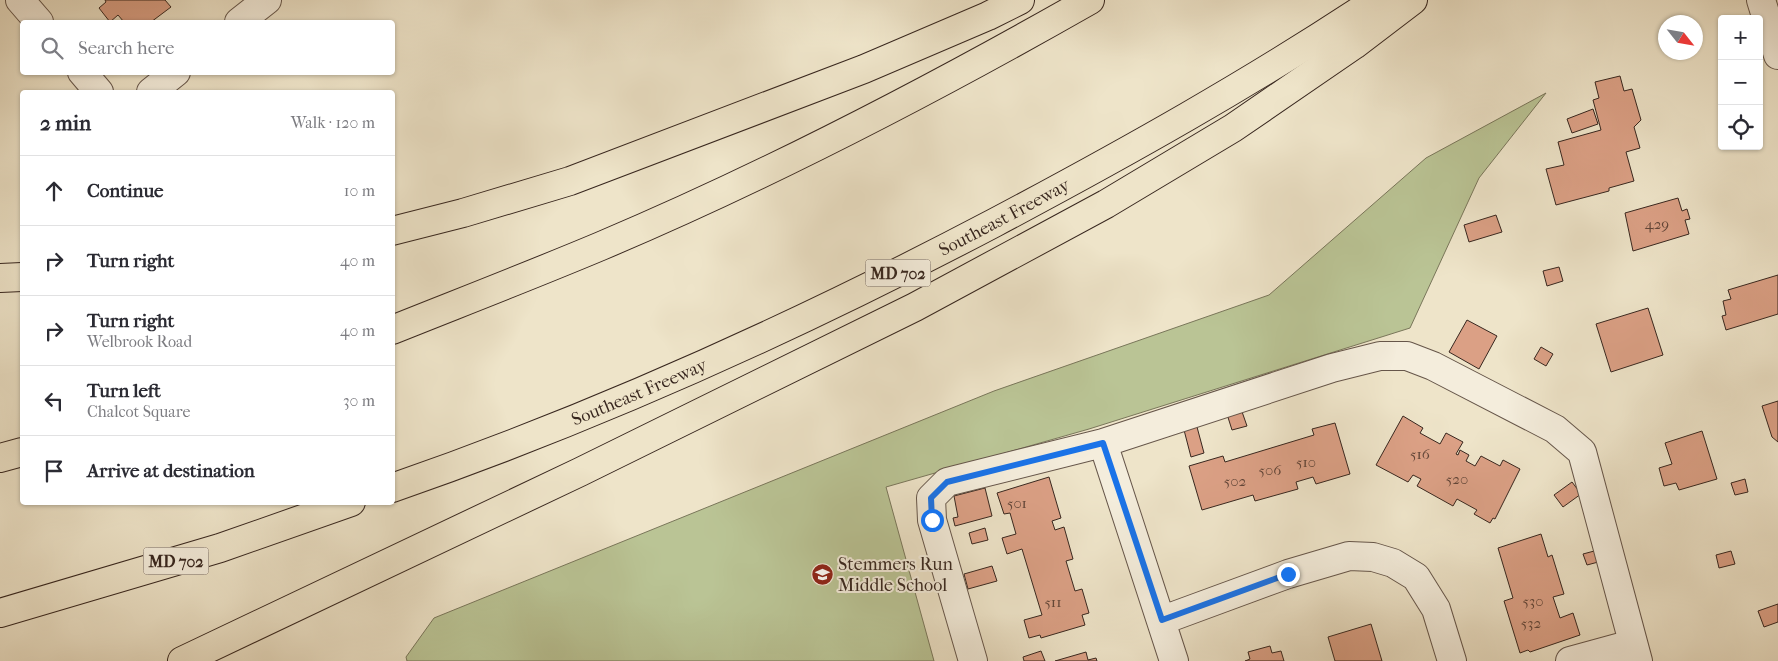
<!DOCTYPE html>
<html lang="en">
<head>
<meta charset="utf-8">
<style>
	body { margin:0; font-family:"IM FELL French Canon",serif; background:#f7f7f7; color:#2b2b33 }
	.controls { position:absolute; right:15px; top:15px; display:grid; overflow:hidden; border-radius:5px; box-shadow:0 1px 4px #0004 }
	.controls button { width:45px; height:45px; display:grid; place-items:center; padding:0; border:0; border-bottom:1px solid #e1e1e2; background:#fff; color:#2b2b33; font:25px sans-serif }
	.compass { position:absolute; left:1658px; top:15px; width:45px; height:45px; border-radius:50%; background:#fff; box-shadow:0 1px 4px #0004; rotate:121deg }
	.stop { position:absolute; width:15px; height:15px; margin:-11px; border:4px solid #1a73e8; border-radius:50%; background:#fff }
	.stop.end { background:#1a73e8; border-color:#fff; box-shadow:0 1px 5px #0008 }
	.list { margin:0; padding:0; list-style:none }
	h2 { display:flex; justify-content:space-between; align-items:center; height:65px; margin:0; padding:0 20px; font-size:21px }
	h2 small { font-size:16px; font-weight:400; color:#7c7c81 }
	.list li { display:grid; grid-template-columns:32px 1fr auto; gap:15px; align-items:center; box-sizing:border-box; height:70px; padding:0 20px; border-top:1px solid #e1e1e2 }
	.list b { display:block; font-size:19px; white-space:nowrap }
	.list p { margin:0; font-size:16px; white-space:nowrap; color:#7c7c81 }
	.list em { font-size:16px; font-style:normal; color:#7c7c81 }
	.icon { flex:none; width:28px; height:28px; fill:none; stroke:currentColor; stroke-width:2; stroke-linecap:round; stroke-linejoin:round }
	.map { position:relative; flex:none; width:1778px; height:661px; overflow:hidden }
	.search { position:absolute; background:#fff; box-shadow:0 1px 4px #0004; left:20px; top:20px; width:375px; height:55px; display:flex; align-items:center; gap:12px; box-sizing:border-box; padding:0 18px; border-radius:5px; color:#7c7c81; font-size:19px }
	.panel { position:absolute; background:#fff; box-shadow:0 1px 4px #0004; left:20px; top:90px; width:375px; height:415px; border-radius:5px }
	.map>svg:first-child { display:block }
</style>
</head>
<body>
<div class="map">
<svg width="1778" height="661" viewBox="0 0 1778 661">
	<rect width="100%" height="100%" fill="#eee4c9"/>
	<filter id="stains"><feTurbulence type="fractalNoise" baseFrequency=".004" numOctaves="4"/><feColorMatrix values="0 0 0 0 .2 0 0 0 0 .09 0 0 0 0 .02 0 0 0 .5 -.17"/></filter>
	<radialGradient id="worn" r=".72"><stop offset=".6" stop-color="#630" stop-opacity="0"/><stop offset="1" stop-color="#630" stop-opacity=".3"/></radialGradient>
	<!-- green -->
	<path fill="#bac495" stroke="#79765a" d="M 1546,93 L 1479,178 L 1410,328 L 1089,429 L 886,487 L 934,661 L 407,661 L 406,657 L 434,618 L 994,391 L 1269,295 L 1426,158 Z"/>
	<!-- building -->
	<path fill="#dba085" stroke="#38271f" d="M 105,0 L 165,0 L 171,7 L 151,22 L 124,22 L 118,15 L 110,22 L 99,8 L 106,2 Z
		M 1620,76 L 1624,91 L 1632,89 L 1641,120 L 1634,127 L 1640,148 L 1626,152 L 1634,181 L 1609,188 L 1609,191 L 1556,205 L 1546,169 L 1564,165 L 1558,142 L 1601,130 L 1593,100 L 1599,98 L 1595,82 Z
		M 1593,109 L 1598,124 L 1572,133 L 1567,119 Z
		M 1678,198 L 1682,211 L 1687,209 L 1690,219 L 1685,220 L 1689,234 L 1633,251 L 1625,213 Z
		M 1496,215 L 1502,232 L 1469,242 L 1464,225 Z
		M 1559,267 L 1563,281 L 1547,286 L 1543,271 Z
		M 1778,275 L 1778,314 L 1726,330 L 1722,316 L 1726,315 L 1723,301 L 1731,299 L 1728,290 Z
		M 1648,308 L 1663,355 L 1611,372 L 1596,324 Z
		M 1467,320 L 1497,336 L 1479,369 L 1449,352 Z
		M 1541,347 L 1553,354 L 1546,366 L 1534,359 Z
		M 1778,401 L 1778,442 L 1772,437 L 1762,406 Z
		M 1240,406 L 1247,426 L 1232,430 L 1226,411 Z
		M 1403,416 L 1423,428 L 1420,433 L 1440,444 L 1446,433 L 1463,442 L 1456,454 L 1458,455 L 1460,450 L 1469,455 L 1466,461 L 1475,466 L 1481,456 L 1500,466 L 1503,460 L 1520,469 L 1495,519 L 1493,518 L 1490,523 L 1474,514 L 1477,510 L 1457,499 L 1453,506 L 1417,486 L 1421,479 L 1413,475 L 1408,482 L 1376,465 Z
		M 1335,423 L 1350,474 L 1316,484 L 1313,477 L 1296,482 L 1298,489 L 1255,501 L 1253,495 L 1202,510 L 1189,466 L 1223,456 L 1225,462 L 1314,435 L 1312,429 Z
		M 1197,427 L 1204,453 L 1191,457 L 1184,430 Z
		M 1702,431 L 1717,479 L 1679,490 L 1676,483 L 1664,486 L 1659,468 L 1672,464 L 1665,443 Z
		M 1049,477 L 1061,518 L 1052,521 L 1055,530 L 1064,527 L 1073,559 L 1066,561 L 1075,591 L 1082,589 L 1089,613 L 1082,615 L 1085,625 L 1041,638 L 1040,635 L 1029,638 L 1024,620 L 1042,615 L 1022,549 L 1007,554 L 1002,538 L 1016,534 L 1010,513 L 1004,514 L 997,493 Z
		M 1745,479 L 1748,492 L 1735,495 L 1731,483 Z
		M 1572,482 L 1581,494 L 1563,507 L 1554,495 Z
		M 985,488 L 992,516 L 955,526 L 953,518 L 958,517 L 954,496 Z
		M 985,528 L 988,540 L 972,544 L 969,533 Z
		M 1541,534 L 1548,557 L 1552,555 L 1564,594 L 1553,597 L 1560,618 L 1573,613 L 1580,635 L 1530,652 L 1528,650 L 1520,653 L 1504,601 L 1513,598 L 1498,548 Z
		M 1598,550 L 1602,561 L 1587,565 L 1583,554 Z
		M 1731,551 L 1735,564 L 1719,568 L 1716,555 Z
		M 992,566 L 997,581 L 968,589 L 964,574 Z
		M 1778,604 L 1778,622 L 1764,627 L 1758,611 Z
		M 1371,624 L 1382,661 L 1335,661 L 1328,637 Z
		M 1270,646 L 1272,653 L 1281,651 L 1284,661 L 1245,661 L 1250,659 L 1248,652 Z
		M 1041,651 L 1045,661 L 1024,661 L 1023,657 Z
		M 1086,652 L 1088,660 L 1096,658 L 1097,661 L 1055,661 Z"/>
	<g fill="none" stroke-linecap="round" stroke-linejoin="round">
		<defs>
			<path id="minor" d="M 20,0 L 39,22
				M 1761,0 L 1778,55
				M 239,22 L 267,0
				M 82,72 L 99,92
				M 151,92 L 176,72
				M 1103,443 L 1174,661
				M 1163,620 L 1288,574 L 1349,556 L 1373,557 L 1393,563 L 1416,577 L 1436,609 L 1452,661
				M 973,661 L 932,520 L 931,498 L 947,482 L 1103,443 L 1332,368 L 1380,356 L 1407,356 L 1433,366 L 1555,429 L 1582,452 L 1638,661
				M 1570,661 L 1632,644"/>
			<g id="highway">
				<path d="M 392,231 L 463,213 L 570,181 L 864,69 L 988,16 L 1020,0"/>
				<path d="M 0,278 L 22,277"/>
				<path d="M 392,330 C 462,302 532,275 601,246 C 769,175 932,90 1090,0"/>
				<path d="M 0,458 L 22,452"/>
				<path id="s1" d="M 392,488 C 600,416 800,325 994,223 C 1124,154 1253,82 1376,0"/>
				<path d="M 0,613 L 220,548 L 351,502"/>
				<path d="M 182,661 L 580,472 L 915,307 L 1106,204 L 1233,128 L 1354,45 L 1413,0"/>
			</g>
		</defs>
		<!-- minor casing -->
		<use href="#minor" stroke="#66564a" stroke-width="30"/>
		<!-- highway casing -->
		<use href="#highway" stroke="#38271f" stroke-width="30"/>
		<!-- minor -->
		<use href="#minor" stroke="#f4eddc" stroke-width="28"/>
		<!-- highway -->
		<use href="#highway" stroke="#eee4c9" stroke-width="28"/>
	</g>
	<g fill="none" stroke-linecap="round" stroke-linejoin="round">
		<!-- route -->
		<path stroke="#1a73e8" stroke-width="6" d="M 932,520 L 931,498 L 947,482 L 1103,443 L 1162,620 L 1288,574"/>
	</g>
	<!-- icons -->
	<defs>
		<symbol id="school-disc" viewBox="-11 -11 22 22"><circle r="9.5" fill="#8f2418" stroke="#f4eddc"/><path d="M0-5L7-2L0 1L-7-2ZM-4 1L0 2.5L4 1V4Q0 6-4 4Z" fill="#fff"/></symbol>
	</defs>
	<g fill-rule="evenodd">
		<use href="#school-disc" x="810" y="562" width="25" height="25"/>
	</g>
	<g text-anchor="middle" stroke-width="4" stroke-linejoin="round" paint-order="stroke">
		<!-- number labels -->
		<g font-size="15" fill="#614538">
			<text x="1657" y="229">429</text>
			<text x="1420" y="459">516</text>
			<text x="1306" y="467">510</text>
			<text x="1270" y="475">506</text>
			<text x="1457" y="484">520</text>
			<text x="1235" y="486">502</text>
			<text x="1017" y="508">501</text>
			<text x="1533" y="606">530</text>
			<text x="1053" y="607">511</text>
			<text x="1531" y="628">532</text>
		</g>
		<!-- shield labels -->
		<g fill="#f4eddc" stroke="#706258" stroke-width="1">
			<rect x="865.5" y="259.5" width="65" height="27" rx="4"/>
			<rect x="143.5" y="547.5" width="65" height="27" rx="4"/>
		</g>
		<g font-size="16" font-weight="bold" fill="#38271f">
			<text x="898" y="279">MD 702</text>
			<text x="176" y="567">MD 702</text>
		</g>
		<!-- street labels -->
		<g font-size="18" fill="#38271f" stroke="#f4eddc">
			<text dy="6" stroke="none"><textPath href="#s1" startOffset="670">Southeast Freeway</textPath></text>
			<text dy="6" stroke="none"><textPath href="#s1" startOffset="265">Southeast Freeway</textPath></text>
		</g>
		<!-- poi labels -->
		<g font-size="18" fill="#38271f" stroke="#f4eddc" text-anchor="start">
			<text x="838" y="570">Stemmers Run<tspan x="838" dy="21">Middle School</tspan></text>
		</g>
	</g>
	<rect width="100%" height="100%" filter="url(#stains)"/>
	<rect width="100%" height="100%" fill="url(#worn)"/>
</svg>
<div class="controls">
<button>+</button>
<button>−</button>
<button><svg class="icon" aria-label="locate" viewBox="0 0 24 24"><circle cx="12" cy="12" r="6"/><path d="M12 2v4M12 18v4M2 12h4M18 12h4"/></svg></button>
</div>
<svg class="compass" viewBox="-18 -18 36 36"><path d="M0-13l5 13h-10z" fill="#e53935"/><path d="M0 13l5-13h-10z" fill="#7c7c81"/></svg>
<div class="stop" style="left:932px;top:520px"></div>
<div class="stop end" style="left:1288px;top:574px"></div>
<div class="search"><svg class="icon" aria-label="search" viewBox="0 0 24 24"><circle cx="10" cy="10" r="6"/><path d="M15 15l6 6"/></svg>Search here</div>
<section class="panel">
<h2>2 min<small>Walk · 120 m</small></h2>
<ul class="list">
<li><svg class="icon" aria-label="ahead" viewBox="0 0 24 24"><path d="M12 20V5M6 11l6-6 6 6"/></svg><div><b>Continue</b></div><em>10 m</em></li>
<li><svg class="icon" aria-label="right" viewBox="0 0 24 24"><path d="M7 20v-9h11M14 6l5 5-5 5"/></svg><div><b>Turn right</b></div><em>40 m</em></li>
<li><svg class="icon" aria-label="right" viewBox="0 0 24 24"><path d="M7 20v-9h11M14 6l5 5-5 5"/></svg><div><b>Turn right</b><p>Welbrook Road</p></div><em>40 m</em></li>
<li><svg class="icon" aria-label="left" viewBox="0 0 24 24"><path d="M17 20v-9H6M10 6l-5 5 5 5"/></svg><div><b>Turn left</b><p>Chalcot Square</p></div><em>30 m</em></li>
<li><svg class="icon" aria-label="arrive" viewBox="0 0 24 24"><path d="M6 21V4h12l-3 4 3 4H6"/></svg><div><b>Arrive at destination</b></div></li>
</ul>
</section>
</div>
</body>
</html>
